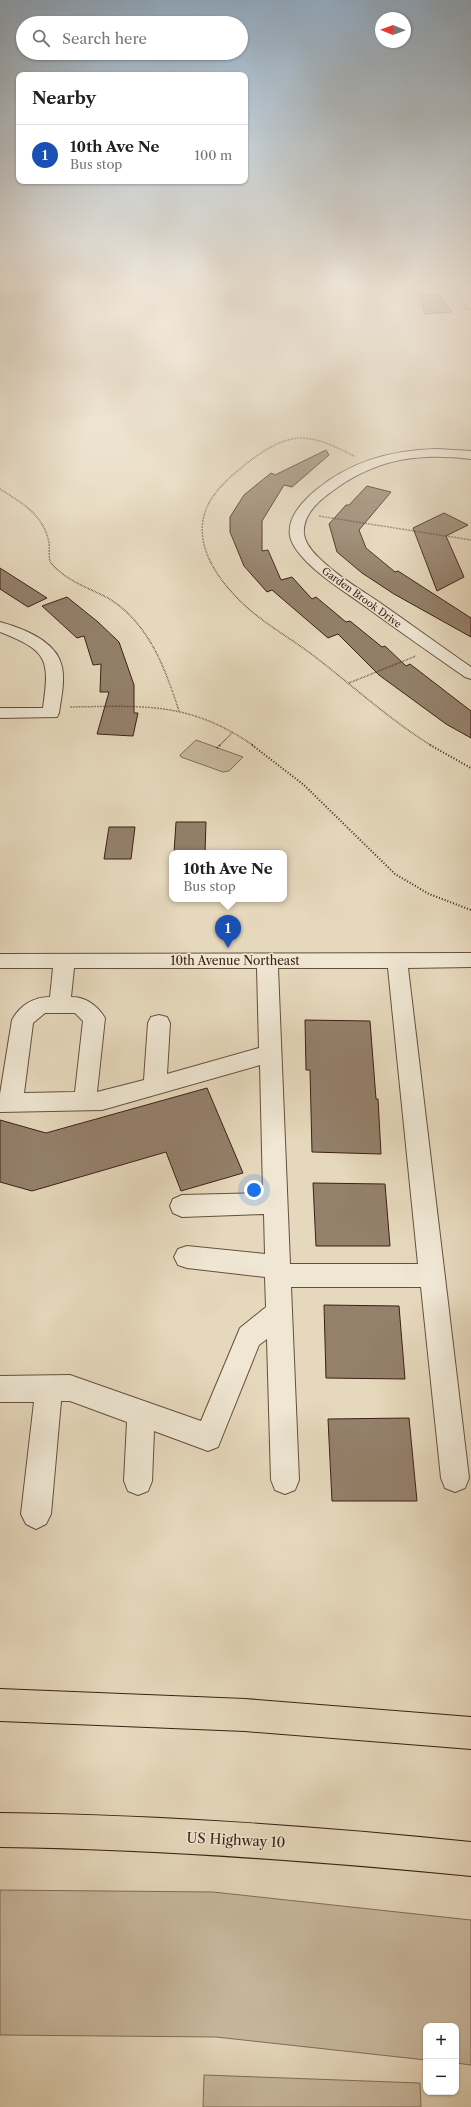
<!DOCTYPE html>
<html lang="en">
<head>
<meta charset="utf-8">
<style>
	body { margin:0; font-family:"Libre Caslon Text",serif; background:#f2f2f2; color:#222 }
	.controls { position:absolute; right:12px; bottom:12px; display:grid; overflow:hidden; border-radius:8px; box-shadow:0 1px 3px #0004 }
	.controls button { width:36px; height:36px; display:grid; place-items:center; padding:0; border:0; border-bottom:1px solid #e0e0e0; background:#fff; color:#222; font:20px sans-serif }
	.compass { position:absolute; left:375px; top:12px; width:36px; height:36px; border-radius:50%; background:#fff; box-shadow:0 1px 3px #0004; rotate:271deg }
	.you { position:absolute; left:254px; top:1190px; width:14px; height:14px; margin:-10px; border:3px solid #fff; border-radius:50%; background:#1a73e8; box-shadow:0 0 0 6px #1a73e833 }
	.badge { display:grid; place-items:center; width:26px; height:26px; border-radius:50%; background:#2563eb; color:#fff; font-size:13px; font-weight:700 }
	.pin { position:absolute; translate:-50% -33px; filter:drop-shadow(0 1px 2px #0008) }
	.pin::after { content:''; position:absolute; top:21px; width:14px; height:12px; background:inherit; clip-path:polygon(0 0,100% 0,50% 100%) }
	.popup { position:absolute; left:169px; top:850px; width:118px; height:52px; box-sizing:border-box; display:grid; place-content:center; border-radius:8px; background:#fff; filter:drop-shadow(0 1px 3px #0005); font-size:13px; white-space:nowrap; color:#767676 }
	.popup b { font-size:15px; color:#222 }
	.popup::after { content:''; position:absolute; left:50%; top:100%; margin-left:-8px; border:8px solid transparent; border-top-color:#fff }
	.list { margin:0; padding:0; list-style:none }
	h2 { display:flex; justify-content:space-between; align-items:center; height:52px; margin:0; padding:0 16px; font-size:17px }
	h2 small { font-size:13px; font-weight:400; color:#767676 }
	.list li { display:grid; grid-template-columns:26px 1fr auto; gap:12px; align-items:center; box-sizing:border-box; height:60px; padding:0 16px; border-top:1px solid #e0e0e0 }
	.list b { display:block; font-size:15px; white-space:nowrap }
	.list p { margin:0; font-size:13px; white-space:nowrap; color:#767676 }
	.list em { font-size:13px; font-style:normal; color:#767676 }
	.icon { flex:none; width:22px; height:22px; fill:none; stroke:currentColor; stroke-width:2; stroke-linecap:round; stroke-linejoin:round }
	.map { position:relative; flex:none; width:471px; height:2107px; overflow:hidden }
	.search { position:absolute; background:#fff; box-shadow:0 1px 3px #0004; left:16px; top:16px; width:232px; height:44px; display:flex; align-items:center; gap:10px; box-sizing:border-box; padding:0 14px; border-radius:22px; color:#767676; font-size:15px }
	.panel { position:absolute; background:#fff; box-shadow:0 1px 3px #0004; left:16px; top:72px; width:232px; height:112px; border-radius:8px }
	.map>svg:first-child { display:block }
</style>
</head>
<body>
<div class="map">
<svg width="471" height="2107" viewBox="0 0 471 2107">
	<rect width="100%" height="100%" fill="#e6d8bc"/>
	<filter id="stains"><feTurbulence type="fractalNoise" baseFrequency=".005" numOctaves="4"/><feColorMatrix values="0 0 0 0 .2 0 0 0 0 .09 0 0 0 0 .02 0 0 0 .5 -.17"/></filter>
	<radialGradient id="worn" r=".72"><stop offset=".6" stop-color="#630" stop-opacity="0"/><stop offset="1" stop-color="#630" stop-opacity=".3"/></radialGradient>
	<!-- green -->
	<path fill="#c9b99f" stroke="#826d5a" d="M 196,740 L 243,757 L 229,771 L 223,772 L 181,757 L 180,755 Z
		M 0,1890 L 213,1892 L 471,1920 L 471,2065 L 456,2063 L 456,2026 L 426,2026 L 426,2060 L 216,2037 L 0,2035 Z
		M 204,2075 L 420,2083 L 421,2107 L 203,2107 Z"/>
	<!-- building -->
	<path fill="#94806b" stroke="#3c2114" d="M 419,295 L 440,295 L 452,312 L 425,314 Z
		M 326,450 L 329,455 L 292,487 L 284,485 L 262,521 L 262,551 L 268,550 L 281,580 L 292,577 L 312,599 L 316,597 L 346,622 L 350,621 L 382,647 L 385,646 L 406,666 L 410,664 L 471,711 L 471,738 L 446,724 L 379,675 L 338,634 L 328,638 L 272,590 L 267,592 L 244,566 L 230,532 L 230,517 L 244,495 L 271,473 L 275,475 Z
		M 367,486 L 391,492 L 359,530 L 366,548 L 395,572 L 398,571 L 471,618 L 471,637 L 394,594 L 362,573 L 337,552 L 329,524 L 346,505 L 349,505 Z
		M 444,513 L 468,525 L 446,536 L 464,577 L 437,591 L 413,528 Z
		M 0,568 L 47,598 L 28,607 L 0,589 Z
		M 67,597 L 98,622 L 119,642 L 134,685 L 134,713 L 138,713 L 133,736 L 97,734 L 109,692 L 100,692 L 101,664 L 93,665 L 84,636 L 77,638 L 42,606 Z
		M 176,822 L 206,822 L 205,853 L 174,853 Z
		M 109,827 L 135,827 L 131,859 L 104,859 Z
		M 305,1020 L 370,1021 L 376,1099 L 378,1099 L 381,1154 L 312,1152 L 310,1070 L 306,1070 Z
		M 207,1088 L 243,1173 L 181,1191 L 166,1152 L 32,1191 L 0,1182 L 0,1120 L 46,1133 Z
		M 313,1183 L 385,1184 L 390,1246 L 316,1246 Z
		M 324,1305 L 399,1306 L 405,1379 L 326,1378 Z
		M 409,1418 L 417,1501 L 332,1501 L 328,1419 Z"/>
	<g fill="none" stroke-linecap="round" stroke-linejoin="round">
		<defs>
			<path id="minor" d="M 456,289 L 466,289 L 471,297 L 471,309 L 467,308 Z
				M 437,449 L 471,451 L 471,459 C 421,453 380,458 338,487 C 322,498 302,513 304,534 C 305,543 312,551 318,557 C 335,574 356,587 376,600 C 408,622 439,645 471,667 L 471,679 L 465,677 C 432,654 399,631 366,607 C 347,593 325,580 308,563 C 301,556 292,546 290,536 C 287,517 303,501 316,490 C 351,461 392,450 437,449 Z
				M 0,622 C 22,628 57,641 62,667 C 65,682 61,698 59,713 L 57,717 L 0,718 L 0,708 L 43,708 C 50,659 48,651 0,632 Z
				M 471,953 L 471,967 L 408,968 L 469,1478 L 465,1488 L 455,1492 L 445,1488 L 441,1478 L 421,1287 L 291,1287 L 299,1480 L 295,1490 L 285,1494 L 275,1490 L 271,1480 L 267,1339 L 259,1345 L 218,1447 L 208,1451 L 154,1431 L 152,1481 L 148,1491 L 138,1495 L 128,1491 L 124,1481 L 127,1422 L 70,1401 L 61,1401 L 51,1514 L 46,1524 L 36,1529 L 26,1524 L 21,1514 L 34,1402 L 0,1402 L 0,1376 L 70,1375 L 201,1421 L 240,1328 L 266,1307 L 265,1277 L 187,1268 L 178,1265 L 174,1257 L 178,1249 L 187,1246 L 265,1254 L 264,1214 L 182,1217 L 173,1213 L 170,1206 L 173,1199 L 182,1195 L 263,1193 L 260,1065 L 102,1110 L 0,1112 L 0,1094 L 12,1020 C 20,1005 34,997 50,997 L 53,968 L 0,968 L 0,954 ZM 74,968 L 257,968 L 259,1048 L 167,1074 L 170,1023 L 167,1017 L 159,1015 L 151,1017 L 148,1023 L 144,1080 L 97,1092 L 105,1018 C 97,1005 86,997 71,997 ZM 278,968 L 388,968 L 418,1264 L 290,1264 ZM 45,1013 L 75,1013 L 83,1021 L 75,1092 L 24,1093 L 33,1023 Z"/>
			<path id="highway" d="M 0,1689 L 245,1699 L 471,1717 L 471,1749 L 245,1731 L 0,1721 Z
				M 0,1813 C 158,1815 314,1826 471,1842 L 471,1876 C 314,1861 158,1849 0,1847 Z"/>
		</defs>
		<!-- minor casing -->
		<use href="#minor" stroke="#664f3e" stroke-width="2"/>
		<!-- highway casing -->
		<use href="#highway" stroke="#3c2114" stroke-width="2"/>
		<!-- path-far1 -->
		<path stroke="#3c2114" stroke-width="1.5" stroke-dasharray="0.5 1" stroke-linecap="butt" d="M 354,456 C 311,434 293,429 251,460 C 237,471 222,483 212,498 C 185,539 219,583 250,610 C 270,627 293,640 314,656 C 353,686 390,720 432,746
			M 0,489 C 22,503 44,515 49,543 C 50,549 48,559 51,563 C 66,581 89,588 108,598 C 149,623 165,668 179,711
			M 319,516 L 471,540
			M 349,683 L 416,656
			M 70,707 C 144,706 189,701 254,746
			M 219,746 L 232,733"/>
		<!-- path -->
		<path stroke="#3c2114" stroke-width="2" stroke-dasharray="1 2" stroke-linecap="butt" d="M 252,745 L 304,785 L 395,874 L 429,894 L 471,910
			M 430,745 L 471,768
			M 217,748 L 220,745"/>
		<!-- minor -->
		<use href="#minor" fill="#efe6d3" fill-rule="evenodd"/>
		<!-- highway -->
		<use href="#highway" fill="#e6d8bc" fill-rule="evenodd"/>
	</g>
	<!-- sky -->
	<linearGradient id="sky" x2="0" y2="1"><stop stop-color="#90aac0"/><stop offset="0.49" stop-color="#f4ede1"/><stop offset="1" stop-color="#f4ede1" stop-opacity="0"/></linearGradient>
	<rect width="471" height="584" fill="url(#sky)"/>
	<g text-anchor="middle" stroke-width="3" stroke-linejoin="round" paint-order="stroke">
		<!-- far-street labels -->
		<g font-size="10" fill="#3c2114" stroke="#efe6d3">
			<text transform="translate(362 597) rotate(36)" y="4">Garden Brook Drive</text>
		</g>
		<!-- street labels -->
		<g font-size="12" fill="#3c2114" stroke="#efe6d3">
			<text x="235" y="965">10th Avenue Northeast</text>
		</g>
		<!-- near-street labels -->
		<g font-size="14" fill="#3c2114" stroke="#efe6d3">
			<text transform="translate(236 1840) rotate(3)" y="5">US Highway 10</text>
		</g>
	</g>
	<rect width="100%" height="100%" filter="url(#stains)"/>
	<rect width="100%" height="100%" fill="url(#worn)"/>
</svg>
<div class="controls">
<button>+</button>
<button>−</button>
</div>
<svg class="compass" viewBox="-18 -18 36 36"><path d="M0-13l5 13h-10z" fill="#e53935"/><path d="M0 13l5-13h-10z" fill="#767676"/></svg>
<div class="you"></div>
<div class="pin badge" style="left:228px;top:948px;background:#1a4fb4">1</div>
<div class="popup"><b>10th Ave Ne</b>Bus stop</div>
<div class="search"><svg class="icon" aria-label="search" viewBox="0 0 24 24"><circle cx="10" cy="10" r="6"/><path d="M15 15l6 6"/></svg>Search here</div>
<section class="panel">
<h2>Nearby<small></small></h2>
<ul class="list">
<li><span class="badge" style="background:#1a4fb4">1</span><div><b>10th Ave Ne</b><p>Bus stop</p></div><em>100 m</em></li>
</ul>
</section>
</div>
</body>
</html>
